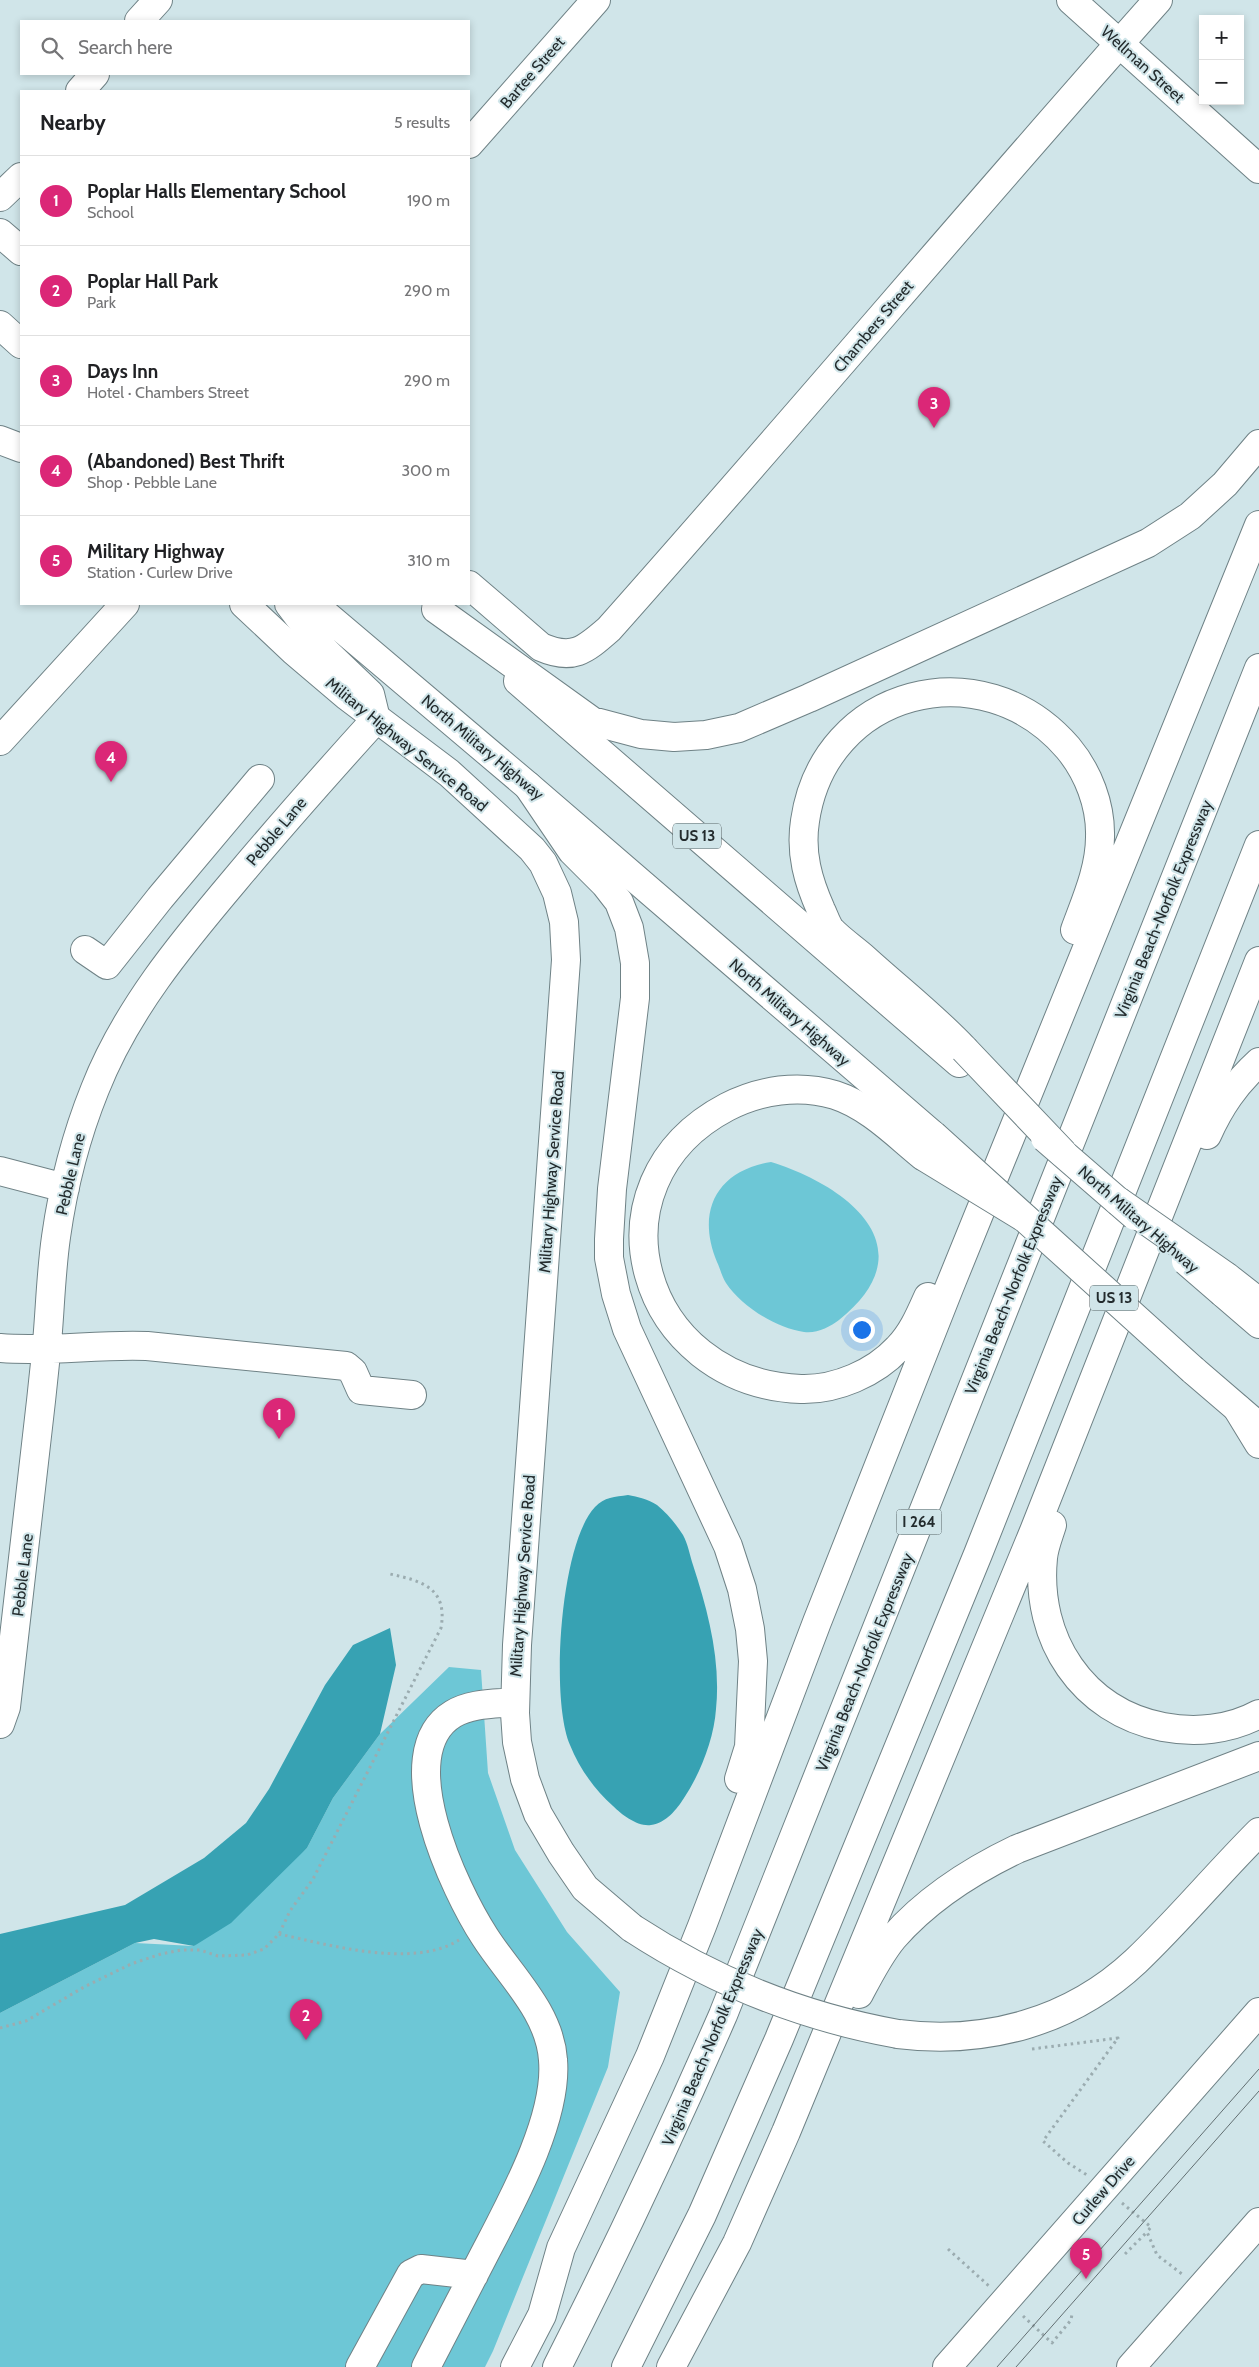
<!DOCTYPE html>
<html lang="en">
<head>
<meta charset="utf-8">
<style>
	body { margin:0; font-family:Cabin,sans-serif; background:#f2f2f2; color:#202124 }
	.controls { position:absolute; right:15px; top:15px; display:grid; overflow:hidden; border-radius:0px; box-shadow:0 2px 8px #0003 }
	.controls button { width:45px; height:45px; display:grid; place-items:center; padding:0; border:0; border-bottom:1px solid #e0e0e0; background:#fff; color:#202124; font:25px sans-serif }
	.you { position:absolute; left:861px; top:1329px; width:18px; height:18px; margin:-12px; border:4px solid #fff; border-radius:50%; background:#1a73e8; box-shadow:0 0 0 8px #1a73e833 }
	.badge { display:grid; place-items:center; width:32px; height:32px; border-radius:50%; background:#db2777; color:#fff; font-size:16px; font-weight:700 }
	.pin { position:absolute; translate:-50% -41px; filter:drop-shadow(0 1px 2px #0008) }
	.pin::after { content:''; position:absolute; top:26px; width:18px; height:15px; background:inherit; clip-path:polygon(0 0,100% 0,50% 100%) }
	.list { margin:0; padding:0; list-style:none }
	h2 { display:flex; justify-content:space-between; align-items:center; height:65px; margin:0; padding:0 20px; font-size:21px }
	h2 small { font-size:16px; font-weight:400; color:#757577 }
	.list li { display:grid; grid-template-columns:32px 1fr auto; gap:15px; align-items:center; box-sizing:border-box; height:90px; padding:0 20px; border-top:1px solid #e0e0e0 }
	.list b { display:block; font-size:19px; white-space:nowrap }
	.list p { margin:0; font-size:16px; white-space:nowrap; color:#757577 }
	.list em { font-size:16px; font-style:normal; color:#757577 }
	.icon { flex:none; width:28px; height:28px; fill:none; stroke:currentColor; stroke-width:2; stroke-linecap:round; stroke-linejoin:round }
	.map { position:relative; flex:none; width:1259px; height:2367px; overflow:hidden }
	.search { position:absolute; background:#fff; box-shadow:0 2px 8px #0003; left:20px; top:20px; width:450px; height:55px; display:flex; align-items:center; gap:12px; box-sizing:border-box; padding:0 18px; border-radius:0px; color:#757577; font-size:19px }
	.panel { position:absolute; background:#fff; box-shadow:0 2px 8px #0003; left:20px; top:90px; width:450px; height:515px; border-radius:0px }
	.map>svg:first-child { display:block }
</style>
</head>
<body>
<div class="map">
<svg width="1259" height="2367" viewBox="0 0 1259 2367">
	<rect width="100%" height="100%" fill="#d0e5e9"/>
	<!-- green -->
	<path fill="#6dc7d6" d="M 771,1162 C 848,1186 929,1248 839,1320 C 830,1327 816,1334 804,1332 C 776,1328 741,1306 726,1283 C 722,1277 720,1268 717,1262 C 696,1212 716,1171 771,1162 Z
		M 449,1667 L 481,1670 L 488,1773 L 515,1850 L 567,1932 L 620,1992 L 608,2067 L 493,2351 L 485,2367 L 0,2367 L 0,2013 L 135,1943 L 194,1946 L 307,1848 L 333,1798 L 380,1734 Z"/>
	<!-- water -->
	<path fill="#37a2b3" d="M 628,1495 C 638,1497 648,1499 657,1505 C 667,1513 676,1524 683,1535 C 688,1544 690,1556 693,1565 C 708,1611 721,1660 716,1709 C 714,1739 700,1774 684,1798 C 677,1809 666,1823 651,1825 C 638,1827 622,1815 613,1806 C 595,1790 579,1768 570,1745 C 550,1699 560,1544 595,1507 C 604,1497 615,1497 628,1495 Z
		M 390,1628 L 396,1665 L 380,1734 L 333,1798 L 307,1848 L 231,1923 L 194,1946 L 154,1939 L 135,1943 L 0,2013 L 0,1934 L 125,1905 L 204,1858 L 246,1823 L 269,1789 L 325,1685 L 353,1645 Z"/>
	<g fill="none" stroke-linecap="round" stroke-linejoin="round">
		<defs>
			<path id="minor" d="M 1071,0 L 1259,169
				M 139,21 L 158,0
				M 80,91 L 95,74
				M 469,144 L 596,0
				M 0,197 L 21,177
				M 0,440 L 21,448
				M 469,585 L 541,647 C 573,661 585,650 609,629 C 794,421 973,208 1158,0
				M 244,604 L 294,651 L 347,696 L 449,773 L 532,849 L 543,863 L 557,893 L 564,922 L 566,960 L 517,1645 L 515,1713 L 517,1742 L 525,1779 L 538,1814 L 561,1853 L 585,1888 L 632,1928
				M 0,741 L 125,604
				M 85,950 L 107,965 L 160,898 L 260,779
				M 0,1171 L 65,1188
				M 0,1348 C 49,1352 98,1344 147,1346 L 346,1366 L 353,1372 L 361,1390 L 412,1395
				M 0,1724 L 6,1707 C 20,1593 33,1478 45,1363 C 50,1321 50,1279 56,1237 C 63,1187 76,1136 95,1089 C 126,1010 181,944 235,880 C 281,825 328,772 376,719
				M 898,2034 C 986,2045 1071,2022 1136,1961 C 1179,1920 1217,1874 1259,1832
				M 360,2367 L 411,2274 L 421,2269 L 474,2275
				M 426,2367 C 445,2330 465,2292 484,2255 C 511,2203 558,2119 553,2060 C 550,2012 510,1976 485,1937 C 455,1891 389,1753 453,1714 C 471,1703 495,1704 515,1702
				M 947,2367 L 1259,2012
				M 1131,2367 L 1259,2222"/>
			<path id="major" d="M 0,233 L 21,251
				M 0,325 L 21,344
				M 289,604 L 323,649 L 370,694 L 376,719
				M 313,604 L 528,786 L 933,1135
				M 518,681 L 959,1063
				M 1223,1293 L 1259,1324
				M 1193,1370 L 1256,1424"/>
			<path id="highway" d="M 436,609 L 592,721 L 641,734 L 674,737 L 706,735 L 739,728 L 809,698 L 1148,543 L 1190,516 L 1225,484 L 1259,444
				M 528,786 L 572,851 L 605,884 L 619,902 L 629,928 L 635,963 L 635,998 L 612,1189 L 609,1239 L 609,1258 L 616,1294 L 627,1329 L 728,1546 L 742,1589 L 750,1629 L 753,1661 L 749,1747 L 739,1779
				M 964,1049 C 934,1017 898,989 865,959 C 854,949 840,940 830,929 C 826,923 824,916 821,910 C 808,881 800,853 805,821 C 824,689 982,648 1068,748 C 1088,772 1101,805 1100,837 C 1100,869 1086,900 1075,930
				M 1207,1135 C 1220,1106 1235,1084 1259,1062
				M 923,1156 C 896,1134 869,1106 835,1095 C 799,1084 760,1090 727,1107 C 581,1184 640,1383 801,1389 C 836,1390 875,1373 898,1348 C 912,1334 920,1315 928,1297
				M 1227,1277 L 1259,1302
				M 1237,1408 L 1259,1444
				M 1052,1525 C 1049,1535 1044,1547 1043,1558 C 1035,1639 1082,1711 1163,1727 C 1195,1733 1230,1730 1259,1714
				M 859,1994 C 869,1975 879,1955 893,1938 C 927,1899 971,1871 1017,1849 L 1259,1756
				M 515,2367 L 542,2315 L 561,2248 L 650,2056 L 702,1926 L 817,1622 L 949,1288 L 1259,525
				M 557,2367 C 616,2251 671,2134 723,2015 L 1259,668
				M 626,2367 L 702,2215 L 779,2039 L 978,1554 L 1259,845
				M 671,2367 L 737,2243 L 786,2132 L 1034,1531 L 1259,961"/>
		</defs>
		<!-- minor casing -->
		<use href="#minor" stroke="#6f8286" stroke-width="30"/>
		<!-- major casing -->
		<use href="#major" stroke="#6f8286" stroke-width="30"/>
		<!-- highway casing -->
		<use href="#highway" stroke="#6f8286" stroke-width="30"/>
		<!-- path -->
		<path stroke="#9bacb0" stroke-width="3" stroke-dasharray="2.5 4" stroke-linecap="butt" d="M 279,1934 C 329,1945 413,1969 459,1940
			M 0,2028 L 26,2021 L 84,1987 L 131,1964 L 161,1954 L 181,1950 L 200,1950 L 218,1956 L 247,1955 L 264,1949 L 279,1934 L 290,1911 L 313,1879 L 441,1628 C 448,1588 422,1581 390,1574
			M 1032,2049 L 1118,2038 L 1043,2141 L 1068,2163 L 1087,2175
			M 1122,2203 L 1151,2227 L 1147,2232 L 1157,2255 L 1182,2274
			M 948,2249 L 989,2286
			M 1125,2254 L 1147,2232
			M 1023,2316 L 1052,2343 L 1071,2320 L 1072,2314"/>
		<!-- minor -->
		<use href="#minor" stroke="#fff" stroke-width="28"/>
		<!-- major -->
		<use href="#major" stroke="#fff" stroke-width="28"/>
		<!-- highway -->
		<use href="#highway" stroke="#fff" stroke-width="28"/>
		<!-- tram -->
		<path stroke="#626f72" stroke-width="1" d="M 997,2367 L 1259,2069
			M 1016,2367 L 1259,2091"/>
		<defs>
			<path id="minor-bridge" d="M 632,1928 C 713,1981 803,2017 898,2034"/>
			<path id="major-bridge" d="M 933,1135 L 1193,1370
				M 1045,1138 L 1135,1216
				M 1186,1261 L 1223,1293"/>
			<path id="highway-bridge" d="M 964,1049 L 1063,1153
				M 923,1156 L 1023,1217
				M 1118,1201 L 1227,1277"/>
		</defs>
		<!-- minor-bridge casing -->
		<use href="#minor-bridge" stroke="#6f8286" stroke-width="30" stroke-linecap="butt"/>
		<!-- major-bridge casing -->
		<use href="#major-bridge" stroke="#6f8286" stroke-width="30" stroke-linecap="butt"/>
		<!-- highway-bridge casing -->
		<use href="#highway-bridge" stroke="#6f8286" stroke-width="30" stroke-linecap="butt"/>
		<!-- minor-bridge -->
		<use href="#minor-bridge" stroke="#fff" stroke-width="28"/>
		<!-- major-bridge -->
		<use href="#major-bridge" stroke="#fff" stroke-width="28"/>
		<!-- highway-bridge -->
		<use href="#highway-bridge" stroke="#fff" stroke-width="28"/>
	</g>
	<g text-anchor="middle" stroke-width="4" stroke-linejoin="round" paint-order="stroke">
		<!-- shield labels -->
		<g fill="#d0e5e9" stroke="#576365" stroke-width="1">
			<rect x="673" y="823.5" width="48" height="25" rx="4"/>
			<rect x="1090" y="1285.5" width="48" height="25" rx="4"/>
			<rect x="896.5" y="1509.5" width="45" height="25" rx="4"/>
		</g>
		<g font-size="15" font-weight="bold" fill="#232b2d">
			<text x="697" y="841">US 13</text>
			<text x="1114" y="1303">US 13</text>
			<text x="919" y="1527">I 264</text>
		</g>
		<!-- street labels -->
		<g font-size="16" fill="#232b2d" stroke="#d0e5e9">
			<text transform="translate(1143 64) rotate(42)" y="6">Wellman Street</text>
			<text transform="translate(532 72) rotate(-49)" y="6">Bartee Street</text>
			<text transform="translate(873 326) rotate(-50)" y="6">Chambers Street</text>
			<text transform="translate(407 744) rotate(39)" y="6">Military Highway Service Road</text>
			<text transform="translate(483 747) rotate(40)" y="6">North Military Highway</text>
			<text transform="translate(276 831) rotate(-50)" y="6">Pebble Lane</text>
			<text transform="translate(1163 909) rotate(-68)" y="6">Virginia Beach-Norfolk Expressway</text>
			<text transform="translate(790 1012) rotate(41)" y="6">North Military Highway</text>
			<text transform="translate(551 1172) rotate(-86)" y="6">Military Highway Service Road</text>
			<text transform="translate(70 1174) rotate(-77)" y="6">Pebble Lane</text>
			<text transform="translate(1139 1219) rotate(41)" y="6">North Military Highway</text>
			<text transform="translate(1013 1285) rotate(-68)" y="6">Virginia Beach-Norfolk Expressway</text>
			<text transform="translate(22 1575) rotate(-83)" y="6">Pebble Lane</text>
			<text transform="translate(522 1576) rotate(-86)" y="6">Military Highway Service Road</text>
			<text transform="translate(864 1662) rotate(-68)" y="6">Virginia Beach-Norfolk Expressway</text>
			<text transform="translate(712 2037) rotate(-67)" y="6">Virginia Beach-Norfolk Expressway</text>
			<text transform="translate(1103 2190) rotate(-49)" y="6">Curlew Drive</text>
		</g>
	</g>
</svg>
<div class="controls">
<button>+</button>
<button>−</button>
</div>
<div class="you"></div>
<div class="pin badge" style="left:279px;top:1439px">1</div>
<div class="pin badge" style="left:306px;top:2040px">2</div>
<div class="pin badge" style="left:934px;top:428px">3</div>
<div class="pin badge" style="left:111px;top:782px">4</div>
<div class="pin badge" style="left:1086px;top:2279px">5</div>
<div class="search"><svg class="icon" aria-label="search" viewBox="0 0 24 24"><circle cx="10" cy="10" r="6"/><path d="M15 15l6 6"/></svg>Search here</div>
<section class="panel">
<h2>Nearby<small>5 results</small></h2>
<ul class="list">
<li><span class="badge">1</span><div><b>Poplar Halls Elementary School</b><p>School</p></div><em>190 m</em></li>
<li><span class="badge">2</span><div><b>Poplar Hall Park</b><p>Park</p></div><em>290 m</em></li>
<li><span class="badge">3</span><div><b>Days Inn</b><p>Hotel · Chambers Street</p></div><em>290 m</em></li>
<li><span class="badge">4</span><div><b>(Abandoned) Best Thrift</b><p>Shop · Pebble Lane</p></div><em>300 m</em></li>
<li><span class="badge">5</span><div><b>Military Highway</b><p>Station · Curlew Drive</p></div><em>310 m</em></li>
</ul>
</section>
</div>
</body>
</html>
